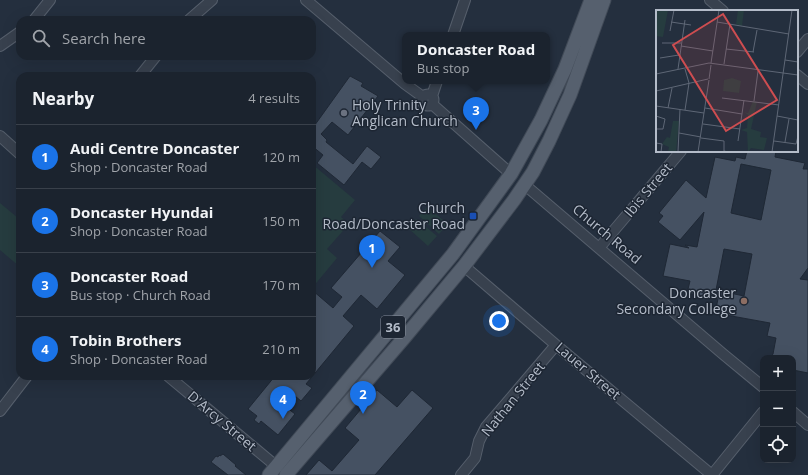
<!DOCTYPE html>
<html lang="en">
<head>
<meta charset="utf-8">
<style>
	body { margin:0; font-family:"Open Sans",sans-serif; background:#282f3a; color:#f1f3f6 }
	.controls { position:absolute; right:12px; bottom:12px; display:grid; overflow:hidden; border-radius:8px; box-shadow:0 4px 16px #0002 }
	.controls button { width:36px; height:36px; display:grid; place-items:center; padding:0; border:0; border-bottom:1px solid #39404a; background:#1b232e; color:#f1f3f6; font:20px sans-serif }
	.you { position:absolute; left:499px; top:321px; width:14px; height:14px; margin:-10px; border:3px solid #fff; border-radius:50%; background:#1a73e8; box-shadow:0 0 0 6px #1a73e833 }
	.badge { display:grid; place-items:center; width:26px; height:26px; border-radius:50%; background:#1a73e8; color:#fff; font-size:13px; font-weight:700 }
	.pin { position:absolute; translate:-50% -33px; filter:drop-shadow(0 1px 2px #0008) }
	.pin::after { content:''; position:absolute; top:21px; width:14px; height:12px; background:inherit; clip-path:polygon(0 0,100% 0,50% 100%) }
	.popup { position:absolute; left:402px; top:32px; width:148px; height:52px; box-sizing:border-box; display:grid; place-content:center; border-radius:8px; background:#1b232e; filter:drop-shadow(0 1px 3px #0005); font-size:13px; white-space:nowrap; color:#a0a4aa }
	.popup b { font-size:15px; color:#f1f3f6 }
	.popup::after { content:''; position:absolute; left:50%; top:100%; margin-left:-8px; border:8px solid transparent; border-top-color:#1b232e }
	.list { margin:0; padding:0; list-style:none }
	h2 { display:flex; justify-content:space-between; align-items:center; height:52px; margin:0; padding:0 16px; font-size:17px }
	h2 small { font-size:13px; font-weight:400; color:#a0a4aa }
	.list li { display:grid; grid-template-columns:26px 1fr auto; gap:12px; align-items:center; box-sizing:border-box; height:64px; padding:0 16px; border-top:1px solid #39404a }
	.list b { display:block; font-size:15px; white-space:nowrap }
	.list p { margin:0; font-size:13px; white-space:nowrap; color:#a0a4aa }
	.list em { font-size:13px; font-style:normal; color:#a0a4aa }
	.icon { flex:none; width:22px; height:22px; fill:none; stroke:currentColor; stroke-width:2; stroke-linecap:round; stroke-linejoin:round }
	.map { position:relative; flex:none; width:808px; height:475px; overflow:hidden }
	.search { position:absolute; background:#1b232e; box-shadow:0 4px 16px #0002; left:16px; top:16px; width:300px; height:44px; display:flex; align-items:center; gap:10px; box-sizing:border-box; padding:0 14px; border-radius:12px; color:#a0a4aa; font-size:15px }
	.panel { position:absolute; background:#1b232e; box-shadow:0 4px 16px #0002; left:16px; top:72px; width:300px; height:308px; border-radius:12px }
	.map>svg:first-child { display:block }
</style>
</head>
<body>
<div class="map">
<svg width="808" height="475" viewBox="0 0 808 475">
	<rect width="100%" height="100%" fill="#242f3e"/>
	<!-- green -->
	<path fill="#263c3f" d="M 312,164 L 355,200 L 341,217 L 349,224 L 327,249 L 337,258 L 312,288 Z
		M 0,203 L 18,218 L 20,216 L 20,267 L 0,250 Z
		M 427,207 L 448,224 L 439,234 L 419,216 Z
		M 416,219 L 437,236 L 428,246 L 408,228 Z"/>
	<!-- building -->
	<path fill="#455162" stroke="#1f2835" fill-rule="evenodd" d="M 350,76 L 363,83 L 361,86 L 378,96 L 348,135 L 332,122 L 321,134 L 327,140 L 326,142 L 353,164 L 367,146 L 381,157 L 371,169 L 362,162 L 344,185 L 317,163 L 323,155 L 312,146 L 312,129 Z
		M 747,151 L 776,151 L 775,157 L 805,163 L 803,169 L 808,169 L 808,268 L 800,279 L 808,280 L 808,373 L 793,370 L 793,358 L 770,358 L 773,354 L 776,338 L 767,336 L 770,323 L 715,313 L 718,299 L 687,293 L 690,281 L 663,276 L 670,244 L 689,248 L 685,245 L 697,247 L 704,212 L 680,240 L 658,222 L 663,216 L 659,213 L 686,180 L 706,198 L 715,157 L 735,161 L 736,157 L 745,159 ZM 741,164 L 771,170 L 761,220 L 731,213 ZM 724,249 L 752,254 L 744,296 L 716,290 Z
		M 380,231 L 400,247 L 388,261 L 405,275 L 377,309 L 361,295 L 343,316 L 354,326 L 306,384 L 312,388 L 301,401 L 295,396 L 286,407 L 295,414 L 278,435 L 261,421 L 259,424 L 254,420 L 257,416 L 248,409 L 275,376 L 312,376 L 312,290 L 333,308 L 342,297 L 331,288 Z
		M 377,390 L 397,407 L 412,390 L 433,408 L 375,475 L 306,475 L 319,460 L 332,471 L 359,440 L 345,428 Z
		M 223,454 L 236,465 L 235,466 L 246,475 L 228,475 L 211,462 L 216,456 L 218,457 L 219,455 L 220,456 Z"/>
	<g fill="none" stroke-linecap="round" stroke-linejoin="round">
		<defs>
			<path id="minor" d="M 306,0 L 405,84 L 423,97
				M 710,0 L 723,11
				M 34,20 L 50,0
				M 189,20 L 212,0
				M 453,35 L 465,0
				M 0,46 L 20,32
				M 797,52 L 808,39
				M 797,75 L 808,84
				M 140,76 L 156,56
				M422.5 100a5.5 5.5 0 1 1 11 0a5.5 5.5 0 1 1-11 0Z
				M 432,96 L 437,81
				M 432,104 L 511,174
				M 0,136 L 20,154
				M 525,185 L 723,354 L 763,387
				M 599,248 L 681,151
				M 464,266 L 556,345 L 712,475
				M 168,376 L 276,466
				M 0,411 L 27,376
				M 793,412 L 808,425
				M 461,475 L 475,458 L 479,441 L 486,427 L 556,345
				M 712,475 L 763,412"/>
			<path id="major" d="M 269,475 L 453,254 L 511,174 L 541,120 L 565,69 L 591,0
				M 286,475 L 404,338 L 464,266 L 514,200 L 533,172 L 549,141 L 570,95 L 604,0"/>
		</defs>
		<!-- minor casing -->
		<use href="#minor" stroke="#565f6c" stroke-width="12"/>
		<!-- major casing -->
		<use href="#major" stroke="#414a57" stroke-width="15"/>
		<!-- minor -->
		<use href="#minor" stroke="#38414e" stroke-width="10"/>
		<!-- major -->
		<use href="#major" stroke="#56606e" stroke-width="13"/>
	</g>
	<!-- markers -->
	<circle fill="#6b7280" stroke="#1d2633" stroke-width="1.5" cx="344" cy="113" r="4"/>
	<rect fill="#1a4fb4" stroke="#1d2633" stroke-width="1.5" x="469" y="212" width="8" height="8" rx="2"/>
	<circle fill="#8d6e63" stroke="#1d2633" stroke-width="1.5" cx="744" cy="301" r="4"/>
	<g text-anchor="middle" stroke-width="3" stroke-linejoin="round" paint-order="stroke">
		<!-- shield labels -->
		<rect fill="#1d2633" stroke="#878f9c" stroke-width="1" x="381" y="316" width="24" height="22" rx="3"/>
		<g font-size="13" font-weight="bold" fill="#b4bcc9">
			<text x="393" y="332">36</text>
		</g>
		<!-- poi labels -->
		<g font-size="14" fill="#b4bcc9" stroke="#1d2633" text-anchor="end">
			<text x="352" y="110" text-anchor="start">Holy Trinity<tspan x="352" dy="16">Anglican Church</tspan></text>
			<text x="465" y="213">Church<tspan x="465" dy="16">Road/Doncaster Road</tspan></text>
			<text x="736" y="298">Doncaster<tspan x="736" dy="16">Secondary College</tspan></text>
		</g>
		<!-- street labels -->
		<g font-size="14" fill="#b4bcc9" stroke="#1d2633">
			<text transform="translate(648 190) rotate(-50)" y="5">Ibis Street</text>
			<text transform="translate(607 234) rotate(40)" y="5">Church Road</text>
			<text transform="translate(588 371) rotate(40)" y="5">Lauer Street</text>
			<text transform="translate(513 399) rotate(-51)" y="5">Nathan Street</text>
			<text transform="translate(222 421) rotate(40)" y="5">D'Arcy Street</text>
		</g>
	</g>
	<!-- overview -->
	<g transform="translate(656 10)">
		<rect width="142" height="142" fill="#242f3e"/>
		<path d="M 0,0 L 12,0 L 7,27 L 0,26 ZM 82,0 L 88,0 L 86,16 L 80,14 ZM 76,68 L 85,71 L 83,83 L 67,81 L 68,70 ZM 97,91 L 101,92 L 95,119 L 105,122 L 104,127 L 111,128 L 108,140 L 95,138 L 92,142 L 91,122 L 85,120 L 91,118 L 92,105 L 88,102 L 92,103 ZM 17,111 L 23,111 L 20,142 L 12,142 L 13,137 L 6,134 L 11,127 L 14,128 Z" fill="#263c3f"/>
		<path fill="none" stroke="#5e6776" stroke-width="1" d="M 15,12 L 35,15M 61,12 L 133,24M 14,21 L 18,0M 6,33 L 25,33M 25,36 L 57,41M 70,39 L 98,42M 97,42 L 101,20M 4,48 L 23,45M 129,50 L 142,52M 55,53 L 63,0M 68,54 L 74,14M 22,59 L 29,10M 0,64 L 53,53 L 142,65M 53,69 L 55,55M 0,81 L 52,69M 66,88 L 123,95M 98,91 L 102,61M 0,96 L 48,103M 12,98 L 16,78M 49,98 L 86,104M 29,100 L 33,73 L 29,59M 0,106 L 9,109 L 7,119 L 0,119M 121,106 L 142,110M 47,114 L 84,119M 23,123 L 45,127M 45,128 L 68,131 L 68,141 L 72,142M 82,131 L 88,90M 118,131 L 140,134 L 142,126M 129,132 L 133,109M 0,133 L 6,134 L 5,142M 22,142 L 24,99M 42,142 L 53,70M 116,142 L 136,0"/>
		<path fill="#ce4d50" fill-opacity="0.15" stroke="#ce4d50" stroke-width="2" d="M 67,4 L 121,90 L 70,121 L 17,35 Z"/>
		<rect width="142" height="142" fill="none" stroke="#b4bcc9" stroke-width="2"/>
	</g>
</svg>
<div class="controls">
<button>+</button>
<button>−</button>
<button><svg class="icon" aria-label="locate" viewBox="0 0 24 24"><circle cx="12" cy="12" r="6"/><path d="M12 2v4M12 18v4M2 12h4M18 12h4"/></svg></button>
</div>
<div class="you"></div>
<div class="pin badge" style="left:372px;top:268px">1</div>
<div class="pin badge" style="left:363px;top:414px">2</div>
<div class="pin badge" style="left:476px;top:130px">3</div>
<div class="popup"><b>Doncaster Road</b>Bus stop</div>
<div class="pin badge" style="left:283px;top:419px">4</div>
<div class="search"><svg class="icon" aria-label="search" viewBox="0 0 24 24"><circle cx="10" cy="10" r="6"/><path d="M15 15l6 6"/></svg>Search here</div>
<section class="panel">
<h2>Nearby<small>4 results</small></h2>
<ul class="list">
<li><span class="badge">1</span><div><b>Audi Centre Doncaster</b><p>Shop · Doncaster Road</p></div><em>120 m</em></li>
<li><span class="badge">2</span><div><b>Doncaster Hyundai</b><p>Shop · Doncaster Road</p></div><em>150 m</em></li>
<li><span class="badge">3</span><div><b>Doncaster Road</b><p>Bus stop · Church Road</p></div><em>170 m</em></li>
<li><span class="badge">4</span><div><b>Tobin Brothers</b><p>Shop · Doncaster Road</p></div><em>210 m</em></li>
</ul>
</section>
</div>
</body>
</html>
